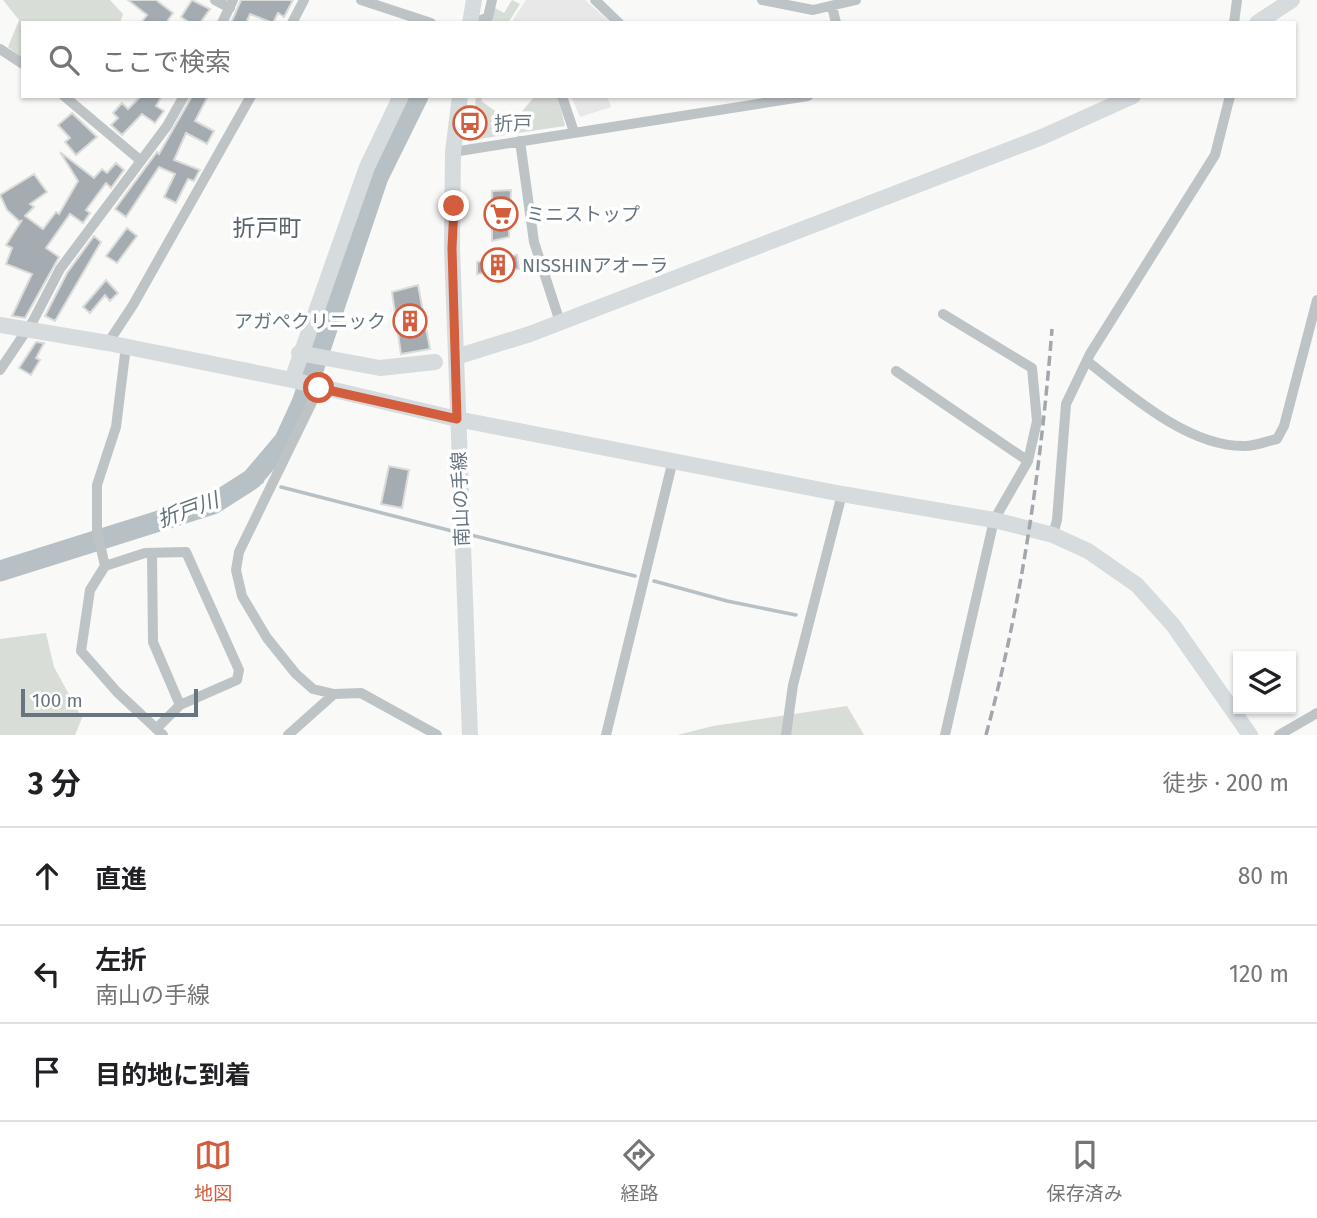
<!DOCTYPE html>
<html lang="ja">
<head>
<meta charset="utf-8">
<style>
	body { margin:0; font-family:"Fira Sans","Noto Sans JP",sans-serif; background:#f2f2f2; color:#202124 }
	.controls { position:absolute; right:21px; bottom:21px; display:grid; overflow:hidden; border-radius:0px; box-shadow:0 2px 5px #0004 }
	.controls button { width:63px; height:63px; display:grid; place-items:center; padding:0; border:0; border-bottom:2px solid #e0e0e0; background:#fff; color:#202124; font:35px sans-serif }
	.scale { position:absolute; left:21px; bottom:18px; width:177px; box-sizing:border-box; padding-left:7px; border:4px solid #66757f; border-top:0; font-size:19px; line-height:24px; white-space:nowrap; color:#66757f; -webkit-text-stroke:5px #fff; paint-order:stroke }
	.stop { position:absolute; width:21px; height:21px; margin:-16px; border:5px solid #d25e3e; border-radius:50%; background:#fff }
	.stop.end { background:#d25e3e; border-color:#fff; box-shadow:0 2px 7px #0008 }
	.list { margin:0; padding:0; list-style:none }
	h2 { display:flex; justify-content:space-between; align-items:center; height:91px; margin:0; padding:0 28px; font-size:30px }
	h2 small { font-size:23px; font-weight:400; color:#757577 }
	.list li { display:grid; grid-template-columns:46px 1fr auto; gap:21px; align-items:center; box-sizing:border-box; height:98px; padding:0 28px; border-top:2px solid #e0e0e0 }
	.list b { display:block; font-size:26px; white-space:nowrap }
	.list p { margin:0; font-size:23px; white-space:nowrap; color:#757577 }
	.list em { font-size:23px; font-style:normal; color:#757577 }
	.icon { flex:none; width:38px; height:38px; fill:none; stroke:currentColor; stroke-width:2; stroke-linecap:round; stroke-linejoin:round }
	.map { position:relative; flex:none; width:1317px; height:735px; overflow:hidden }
	.search { position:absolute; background:#fff; box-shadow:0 2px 5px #0004; left:21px; right:21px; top:21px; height:77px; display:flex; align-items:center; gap:18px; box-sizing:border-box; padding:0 24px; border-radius:0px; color:#757577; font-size:26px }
	.sheet { height:385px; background:#fff }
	nav { display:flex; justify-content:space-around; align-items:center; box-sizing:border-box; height:98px; border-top:2px solid #e0e0e0; background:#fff; font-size:19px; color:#757577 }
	nav a { display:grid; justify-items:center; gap:4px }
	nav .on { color:#d25e3e }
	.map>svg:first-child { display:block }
</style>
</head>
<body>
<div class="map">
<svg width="1317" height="735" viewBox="0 0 1317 735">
	<rect width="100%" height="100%" fill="#f9f9f7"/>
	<!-- built -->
	<path fill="#e7e8e7" d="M 526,0 L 585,0 L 611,23 L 511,23 Z
		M 571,96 L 607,96 L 611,107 L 580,117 Z"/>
	<!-- green -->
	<path fill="#d9ddd7" d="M 3,0 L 110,0 L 123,14 L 120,23 L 23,23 L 23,59 L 8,47 L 19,20 Z
		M 512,0 L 520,4 L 508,23 L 483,23 L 495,8 L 504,13 Z
		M 476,96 L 483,96 L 481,101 L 512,123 L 535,96 L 558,96 L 565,126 L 472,140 Z
		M 46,633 L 54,667 L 82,718 L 75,735 L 0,735 L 0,639 Z
		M 847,706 L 864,735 L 677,735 L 713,726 Z"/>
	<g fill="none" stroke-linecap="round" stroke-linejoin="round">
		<!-- stream -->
		<path stroke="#b7c1c5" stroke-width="3.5" d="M 252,479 L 262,482
			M 281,487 L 456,532
			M 467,534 L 635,576
			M 654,581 L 727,601 L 796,615"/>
		<!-- river -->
		<path stroke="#b7c1c5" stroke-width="21" d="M 0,571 L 213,504 L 252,479 L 285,440 L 302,403 L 378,177 L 418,96"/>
	</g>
	<!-- building -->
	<path fill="#a4acb2" stroke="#dbdbd9" stroke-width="2" d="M 128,0 L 156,0 L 173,13 L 166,23 L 141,23 L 147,15 Z
		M 192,0 L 210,9 L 200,23 L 190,23 L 181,17 Z
		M 241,0 L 293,0 L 284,17 L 278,13 L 273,23 L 250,14 L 246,23 L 231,23 Z
		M 141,96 L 162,96 L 156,106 L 164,111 L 155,123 L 142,114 L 122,135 L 111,125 L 118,118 L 113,113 L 122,103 L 128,109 Z
		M 192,96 L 208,96 L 195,121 L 214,131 L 207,144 L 186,133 L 174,160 L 200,170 L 198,173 L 194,181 L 188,179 L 176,203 L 164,197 L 175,174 L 159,167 L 126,217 L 115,209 L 157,152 L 159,154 Z
		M 72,113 L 97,137 L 76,155 L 65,142 L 70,138 L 58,125 Z
		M 60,152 L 94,178 L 102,169 L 107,173 L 116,163 L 124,170 L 111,188 L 106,183 L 86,210 L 90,213 L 83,223 L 70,214 L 46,248 L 59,257 L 25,318 L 12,316 L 32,274 L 6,264 L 12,248 L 6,245 L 22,220 L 20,222 L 7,210 L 0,195 L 34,174 L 47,192 L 30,204 L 34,207 L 25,216 L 43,229 L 56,212 L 59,214 L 78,181 Z
		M 511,190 L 509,237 L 492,241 L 492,191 Z
		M 127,228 L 137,236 L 117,263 L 106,256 Z
		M 94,236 L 101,242 L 55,321 L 45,316 L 67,273 Z
		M 517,255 L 519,269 L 477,274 L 477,262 Z
		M 106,280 L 118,293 L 110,301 L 105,295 L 90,313 L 83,307 Z
		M 418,285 L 430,349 L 401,354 L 392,292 Z
		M 36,342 L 44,343 L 36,358 L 40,360 L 31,375 L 19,368 Z
		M 389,466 L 409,470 L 402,508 L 381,504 Z"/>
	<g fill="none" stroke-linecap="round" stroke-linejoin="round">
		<!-- street -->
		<path stroke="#bec3c6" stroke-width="10" d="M 215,0 L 230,8
			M 361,0 L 431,23
			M 595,0 L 619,23
			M 762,0 L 813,10 L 856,0
			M 832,6 L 836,23
			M 471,20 L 481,20 L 488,17 L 492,0
			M 222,23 L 233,0
			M 292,23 L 304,0
			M 1234,23 L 1237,0
			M 0,49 L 23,64
			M 64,96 L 140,160
			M 562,96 L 574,132
			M 520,141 L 534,242 L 560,322
			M 453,152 L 808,96
			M 943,314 L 1032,368 L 1037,421 L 1028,461 L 994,520 L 945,735
			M 108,343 L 133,305 L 251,96
			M 126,346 L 116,427 L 97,485 L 97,531 L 105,566 L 90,590 L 81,651 L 117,692 L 163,735
			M 1087,361 C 1129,394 1188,447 1245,446 C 1255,446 1267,441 1277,439 L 1284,426 L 1317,300
			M 0,370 L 33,321 L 60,269 L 167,126 L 184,96
			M 896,371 L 1028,461
			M 319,388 L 239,552 L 236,570 L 242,596 L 267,638 L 296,674 L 313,689 L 334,694 L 361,693 L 437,735
			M 1053,535 L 1057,520 L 1066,404 L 1090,354 L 1215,155 L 1230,96
			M 152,553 L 153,642 L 180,705
			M 105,566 L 145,553 L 186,552 L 239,670 L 237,680 L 180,705 L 156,729
			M 288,735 L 334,694
			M 606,735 L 673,460
			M 786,735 L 793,685 L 842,494
			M 1279,735 L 1317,713"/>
		<!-- secondary -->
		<path stroke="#d6dbde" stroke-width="16" d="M 470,23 L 474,0
			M 1257,23 L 1292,0
			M 460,96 L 453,152 L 452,248 L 470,735
			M 0,325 L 108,343 L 292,380 L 457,419 L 842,494 L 994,520 L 1053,535 L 1088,551 L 1137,585 L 1173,625 L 1250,735
			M 299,353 L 380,368 L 435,362
			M 456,357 L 530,334 L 1042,137 L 1133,96
			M 292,380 L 367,167 L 401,96"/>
		<!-- rail -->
		<path stroke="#a1a7ac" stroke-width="3.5" stroke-dasharray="10 5" stroke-linecap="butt" d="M 986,735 C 1022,602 1041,467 1052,329"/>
	</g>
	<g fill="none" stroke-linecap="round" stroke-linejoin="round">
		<!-- route -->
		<path stroke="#d25e3e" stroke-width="9" d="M 319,388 L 457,419 L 452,248 L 454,206"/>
	</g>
	<!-- icons -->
	<defs>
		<symbol id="bus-ring" viewBox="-11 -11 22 22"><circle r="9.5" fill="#fff" stroke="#d25e3e" stroke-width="1.5"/><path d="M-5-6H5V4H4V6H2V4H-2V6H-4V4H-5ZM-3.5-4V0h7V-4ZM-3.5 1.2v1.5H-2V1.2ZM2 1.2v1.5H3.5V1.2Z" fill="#d25e3e"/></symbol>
		<symbol id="supermarket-ring" viewBox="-11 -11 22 22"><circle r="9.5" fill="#fff" stroke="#d25e3e" stroke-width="1.5"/><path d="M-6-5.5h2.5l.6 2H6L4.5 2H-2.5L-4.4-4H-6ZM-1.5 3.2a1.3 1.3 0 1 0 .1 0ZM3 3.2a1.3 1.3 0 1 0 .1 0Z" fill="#d25e3e"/></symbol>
		<symbol id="building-ring" viewBox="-11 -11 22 22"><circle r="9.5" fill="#fff" stroke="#d25e3e" stroke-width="1.5"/><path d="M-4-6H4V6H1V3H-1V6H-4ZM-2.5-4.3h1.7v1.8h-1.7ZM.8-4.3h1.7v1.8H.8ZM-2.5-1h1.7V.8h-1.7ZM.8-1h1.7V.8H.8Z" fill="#d25e3e"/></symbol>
	</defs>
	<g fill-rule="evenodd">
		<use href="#bus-ring" x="451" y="104" width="38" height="38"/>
		<use href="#supermarket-ring" x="482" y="195" width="38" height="38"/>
		<use href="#building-ring" x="479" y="246" width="38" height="38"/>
		<use href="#building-ring" x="391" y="302" width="38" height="38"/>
	</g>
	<g text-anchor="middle" stroke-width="7" stroke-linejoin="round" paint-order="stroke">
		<!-- poi labels -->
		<g font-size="19" fill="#66757f" stroke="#fff" text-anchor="start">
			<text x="494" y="130">折戸</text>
			<text x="526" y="221">ミニストップ</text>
			<text x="522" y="272">NISSHINアオーラ</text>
			<text x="386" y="328" text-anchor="end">アガぺクリニック</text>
		</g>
		<!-- street labels -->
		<g font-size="19" fill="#66757f" stroke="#fff">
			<text transform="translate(460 499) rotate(-92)" y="7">南山の手線</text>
		</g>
		<!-- water labels -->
		<g font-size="21" font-style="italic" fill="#627379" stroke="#fff">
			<text transform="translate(188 510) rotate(-20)" y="7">折戸川</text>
		</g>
		<!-- quarter labels -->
		<g font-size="23" fill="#58636b" stroke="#fff">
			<text x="267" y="236">折戸町</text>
		</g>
	</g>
</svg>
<div class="controls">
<button><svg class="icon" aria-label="layers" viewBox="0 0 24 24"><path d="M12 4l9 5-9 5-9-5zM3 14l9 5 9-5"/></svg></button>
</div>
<div class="scale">100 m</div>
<div class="stop" style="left:319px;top:388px"></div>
<div class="stop end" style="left:454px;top:206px"></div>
<div class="search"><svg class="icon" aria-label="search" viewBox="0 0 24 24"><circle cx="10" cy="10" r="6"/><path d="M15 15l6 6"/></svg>ここで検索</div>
</div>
<section class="sheet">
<h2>3 分<small>徒歩 · 200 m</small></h2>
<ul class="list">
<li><svg class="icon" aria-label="ahead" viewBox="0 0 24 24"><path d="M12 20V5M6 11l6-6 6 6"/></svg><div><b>直進</b></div><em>80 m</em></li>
<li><svg class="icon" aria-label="left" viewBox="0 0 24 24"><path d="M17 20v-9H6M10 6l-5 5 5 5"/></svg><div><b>左折</b><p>南山の手線</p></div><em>120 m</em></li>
<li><svg class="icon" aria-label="arrive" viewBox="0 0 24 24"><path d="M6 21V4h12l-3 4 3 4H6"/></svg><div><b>目的地に到着</b></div></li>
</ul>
</section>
<nav>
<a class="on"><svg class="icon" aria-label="map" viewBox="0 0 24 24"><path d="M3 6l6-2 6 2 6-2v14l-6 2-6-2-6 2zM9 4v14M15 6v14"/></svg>地図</a>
<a><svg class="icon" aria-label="directions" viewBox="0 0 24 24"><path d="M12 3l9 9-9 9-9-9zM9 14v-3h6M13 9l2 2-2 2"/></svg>経路</a>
<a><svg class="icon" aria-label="saved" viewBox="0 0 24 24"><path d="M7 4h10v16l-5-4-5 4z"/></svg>保存済み</a>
</nav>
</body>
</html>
